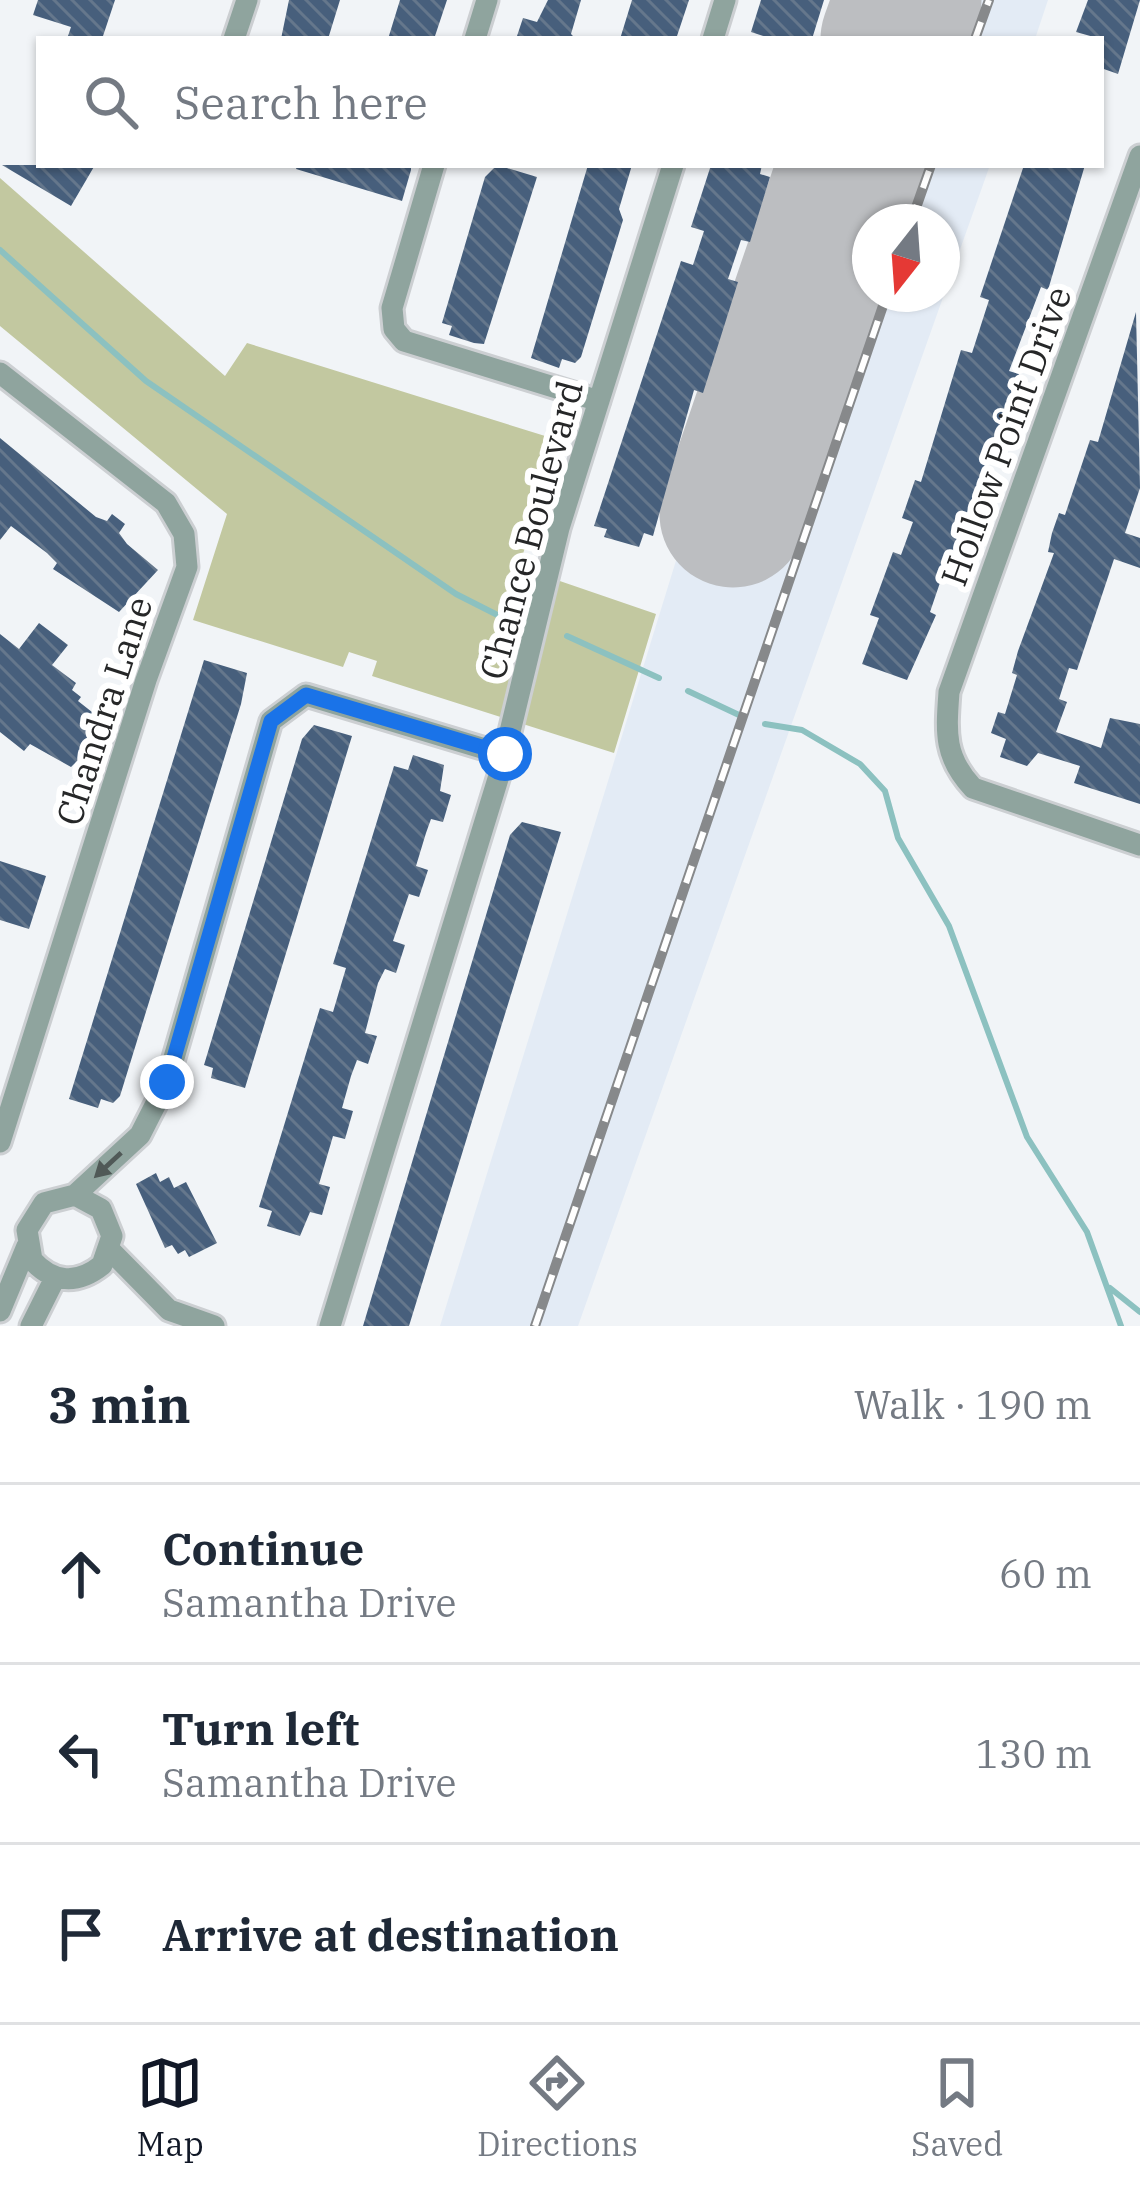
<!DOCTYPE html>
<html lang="en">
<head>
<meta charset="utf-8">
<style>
	body { margin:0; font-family:"IBM Plex Serif",serif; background:#f6f6f7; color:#1f2937 }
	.compass { position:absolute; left:852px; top:204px; width:108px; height:108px; border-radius:50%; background:#fff; box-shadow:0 3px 9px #0004; rotate:197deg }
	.stop { position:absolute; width:36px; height:36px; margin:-27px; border:9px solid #1a73e8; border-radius:50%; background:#fff }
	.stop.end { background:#1a73e8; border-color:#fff; box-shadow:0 3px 12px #0008 }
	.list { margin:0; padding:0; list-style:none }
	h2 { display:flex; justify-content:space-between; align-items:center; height:156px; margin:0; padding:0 48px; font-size:51px }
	h2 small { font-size:39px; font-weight:400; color:#747a83 }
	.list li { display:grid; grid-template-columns:78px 1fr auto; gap:36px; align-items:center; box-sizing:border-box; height:180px; padding:0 48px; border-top:3px solid #e0e1e3 }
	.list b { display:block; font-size:45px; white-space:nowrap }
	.list p { margin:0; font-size:39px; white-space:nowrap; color:#747a83 }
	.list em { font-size:39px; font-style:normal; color:#747a83 }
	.icon { flex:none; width:66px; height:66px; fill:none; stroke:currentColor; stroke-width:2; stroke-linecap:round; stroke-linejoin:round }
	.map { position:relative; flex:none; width:1140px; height:1326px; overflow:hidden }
	.search { position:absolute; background:#fff; box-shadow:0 3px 9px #0004; left:36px; right:36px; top:36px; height:132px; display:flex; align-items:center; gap:30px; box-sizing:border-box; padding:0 42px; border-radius:0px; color:#747a83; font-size:45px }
	.sheet { height:696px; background:#fff }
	nav { display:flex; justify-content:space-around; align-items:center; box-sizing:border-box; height:168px; border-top:3px solid #e0e1e3; background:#fff; font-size:33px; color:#747a83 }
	nav a { display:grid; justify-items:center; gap:6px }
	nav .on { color:#111827 }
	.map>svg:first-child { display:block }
</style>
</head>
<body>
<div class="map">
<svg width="1140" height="1326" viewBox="0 0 1140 1326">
	<defs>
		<pattern id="building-back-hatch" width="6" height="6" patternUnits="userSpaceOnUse" patternTransform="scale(3)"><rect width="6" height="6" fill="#475f7c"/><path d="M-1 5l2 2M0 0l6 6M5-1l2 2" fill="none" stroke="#65778c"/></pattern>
	</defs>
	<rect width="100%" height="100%" fill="#f1f4f7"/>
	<!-- built -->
	<path fill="#e3ebf5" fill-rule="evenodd" d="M 850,0 L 1048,0 L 1035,39 L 838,39 Z
		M 798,165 L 990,165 L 578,1326 L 440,1326 ZM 870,222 L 942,222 L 942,294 L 870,294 Z"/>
	<!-- green -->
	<path fill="#c2c8a0" d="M 0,178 L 225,376 L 247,343 L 558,440 L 519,567 L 656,614 L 614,753 L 372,676 L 377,661 L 349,652 L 343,667 L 193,620 L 227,514 L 0,326 Z"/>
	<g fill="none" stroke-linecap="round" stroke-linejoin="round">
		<!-- stream -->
		<path stroke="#8cc1c0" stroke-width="6" d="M 0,250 L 146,381 L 456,594 L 515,624
			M 567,636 L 659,678
			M 688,691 L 739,715
			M 765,724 L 802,730 L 860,764 L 885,791 L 898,838 L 949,926 L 1027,1137 L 1087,1232 L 1121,1326
			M 1110,1288 L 1140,1312"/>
		<!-- runway -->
		<path stroke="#bcbec1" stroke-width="147" d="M 894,39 L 908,0
			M 733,514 L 852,165"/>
	</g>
	<!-- building -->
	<path fill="url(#building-back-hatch)" d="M 38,0 L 115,0 L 102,39 L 67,39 L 71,27 L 33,15 Z
		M 289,0 L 340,0 L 328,39 L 281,39 Z
		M 400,0 L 447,0 L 434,39 L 388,39 Z
		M 548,0 L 581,0 L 571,34 L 576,39 L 516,39 L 523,18 L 537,22 Z
		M 632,0 L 689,0 L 676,39 L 620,39 Z
		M 761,0 L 824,0 L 812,39 L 773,39 L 751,32 Z
		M 1088,0 L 1140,0 L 1118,74 L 1101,68 L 1101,39 L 1076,32 Z
		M 2,165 L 95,165 L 71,206 Z
		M 297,165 L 411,165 L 411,170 L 402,201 L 296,169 Z
		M 497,165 L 537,177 L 484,344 L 474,343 L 449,335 L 452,326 L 442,323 L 485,177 Z
		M 588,165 L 632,165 L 619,209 L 623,220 L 581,357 L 575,363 L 562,359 L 559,368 L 531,358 Z
		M 711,165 L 762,165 L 760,174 L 770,177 L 750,242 L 741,240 L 728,279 L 738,282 L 703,393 L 694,390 L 653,536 L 644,533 L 639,547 L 604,537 L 607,529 L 594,526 L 681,261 L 693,265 L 704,231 L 691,227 Z
		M 1024,165 L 1085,165 L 1048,290 L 1041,287 L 1009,371 L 1019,374 L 954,547 L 958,548 L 953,564 L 947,562 L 930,612 L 936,615 L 907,680 L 862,664 L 879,618 L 870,615 L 893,552 L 901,555 L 913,522 L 902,518 L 915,480 L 921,482 L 961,350 L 972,353 L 989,300 L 980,297 Z
		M 1136,312 L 1140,488 L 1125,533 L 1140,538 L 1140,568 L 1114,559 L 1077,670 L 1069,668 L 1059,699 L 1067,702 L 1056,732 L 1101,748 L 1110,718 L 1140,724 L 1140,804 L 1074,783 L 1080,766 L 1038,753 L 1027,766 L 1000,757 L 1006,739 L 991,733 L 998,712 L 1005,714 L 1017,675 L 1012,673 L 1018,651 L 1054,553 L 1048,552 L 1052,533 L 1059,513 L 1065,515 L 1090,440 L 1098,442 Z
		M 0,438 L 96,517 L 107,521 L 112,514 L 125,524 L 119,533 L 127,544 L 158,570 L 119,612 L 53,569 L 57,563 L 47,553 L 11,526 L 0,540 Z
		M 39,623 L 68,645 L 52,665 L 76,683 L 72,690 L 81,697 L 78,701 L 111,727 L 71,767 L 30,744 L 24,751 L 0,732 L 0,634 L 19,649 Z
		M 204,660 L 247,673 L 241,704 L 120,1096 L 113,1103 L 101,1099 L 98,1108 L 69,1099 Z
		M 314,725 L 352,736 L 245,1088 L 211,1078 L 213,1068 L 204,1065 L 302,739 Z
		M 413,755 L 444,765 L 440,791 L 451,795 L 443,822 L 431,819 L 426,833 L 416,866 L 428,870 L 419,897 L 409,894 L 393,941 L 405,945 L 396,973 L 385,969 L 378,983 L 365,1033 L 377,1036 L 368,1064 L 357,1060 L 351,1076 L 342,1108 L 353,1111 L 345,1139 L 333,1136 L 319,1184 L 330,1187 L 322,1215 L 310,1212 L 300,1236 L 267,1226 L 272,1211 L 259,1207 L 320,1008 L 333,1012 L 346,968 L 333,964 L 394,766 L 408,770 Z
		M 522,822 L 561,832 L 409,1326 L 363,1326 L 510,835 Z
		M 0,861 L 46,876 L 29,929 L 0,920 Z
		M 156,1173 L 160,1182 L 169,1177 L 174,1188 L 186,1182 L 217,1243 L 189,1257 L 185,1250 L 178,1254 L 172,1245 L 165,1248 L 136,1184 Z"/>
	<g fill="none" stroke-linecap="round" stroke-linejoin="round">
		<defs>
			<path id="street" d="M 234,39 L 247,0
				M 475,39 L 487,0
				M 713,39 L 725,0
				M 1140,156 L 949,692 C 946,733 944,757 973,788 L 1140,845
				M 434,165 L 392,308 L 394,329 L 404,341 L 599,401
				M 0,373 L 166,503 L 184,534 L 187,567 L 146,680 L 0,1142
				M 75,1195 L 101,1209 L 112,1236 L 102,1265 C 77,1285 53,1283 32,1260 L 27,1230 L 44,1203 L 75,1195 L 140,1135 L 167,1082 L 271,721 L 306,695 L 505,755
				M 110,1250 L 169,1310 L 214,1326
				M 0,1311 L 27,1246
				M 31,1326 L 55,1278
				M 330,1326 L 501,769 L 559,528 L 673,165"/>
		</defs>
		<!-- street casing -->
		<use href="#street" stroke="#cccfd2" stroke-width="27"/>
		<!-- street -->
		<use href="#street" stroke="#8fa49e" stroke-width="21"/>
		<defs>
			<path id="rail" d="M 975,39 L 989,0
				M 911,222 L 931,165
				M 535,1326 L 887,294"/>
		</defs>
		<!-- rail casing -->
		<use href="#rail" stroke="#87898b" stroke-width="10"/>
		<!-- rail -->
		<use href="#rail" stroke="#fff" stroke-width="6" stroke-dasharray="18" stroke-linecap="butt"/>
	</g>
	<!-- one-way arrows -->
	<defs><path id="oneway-solid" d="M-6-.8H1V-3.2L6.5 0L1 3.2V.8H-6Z" transform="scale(3)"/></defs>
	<use fill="#505957" href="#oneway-solid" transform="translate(108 1165) rotate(137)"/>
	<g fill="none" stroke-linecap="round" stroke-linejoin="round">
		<!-- route -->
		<path stroke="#1a73e8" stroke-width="15" d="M 167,1082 L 271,721 L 306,695 L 505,754"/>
	</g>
	<g text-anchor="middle" stroke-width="12" stroke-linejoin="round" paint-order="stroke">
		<!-- street labels -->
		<g font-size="36" fill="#262728" stroke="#fff">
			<text transform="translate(1006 436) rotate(-70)" y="13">Hollow Point Drive</text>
			<text transform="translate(531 530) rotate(-75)" y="13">Chance Boulevard</text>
			<text transform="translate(104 711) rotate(-72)" y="13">Chandra Lane</text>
		</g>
	</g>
</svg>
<svg class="compass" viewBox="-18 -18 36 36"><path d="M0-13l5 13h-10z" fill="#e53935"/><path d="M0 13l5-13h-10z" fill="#747a83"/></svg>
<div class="stop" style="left:505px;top:754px"></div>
<div class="stop end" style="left:167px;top:1082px"></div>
<div class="search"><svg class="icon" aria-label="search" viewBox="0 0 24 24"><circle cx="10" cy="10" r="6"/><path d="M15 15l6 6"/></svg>Search here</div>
</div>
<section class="sheet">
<h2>3 min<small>Walk · 190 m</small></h2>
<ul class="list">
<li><svg class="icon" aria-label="ahead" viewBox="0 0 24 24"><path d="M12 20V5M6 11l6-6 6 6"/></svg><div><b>Continue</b><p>Samantha Drive</p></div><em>60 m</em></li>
<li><svg class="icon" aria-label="left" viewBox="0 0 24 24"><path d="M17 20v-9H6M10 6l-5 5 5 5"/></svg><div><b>Turn left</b><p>Samantha Drive</p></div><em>130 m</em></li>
<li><svg class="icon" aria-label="arrive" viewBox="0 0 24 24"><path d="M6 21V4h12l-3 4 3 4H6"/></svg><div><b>Arrive at destination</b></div></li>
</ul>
</section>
<nav>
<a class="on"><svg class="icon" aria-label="map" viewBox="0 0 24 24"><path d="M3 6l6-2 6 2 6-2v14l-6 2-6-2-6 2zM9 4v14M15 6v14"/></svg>Map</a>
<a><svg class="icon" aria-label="directions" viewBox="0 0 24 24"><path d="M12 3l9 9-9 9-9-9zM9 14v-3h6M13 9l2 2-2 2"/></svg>Directions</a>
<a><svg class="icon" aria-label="saved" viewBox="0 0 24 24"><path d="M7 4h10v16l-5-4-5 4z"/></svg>Saved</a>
</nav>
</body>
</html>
